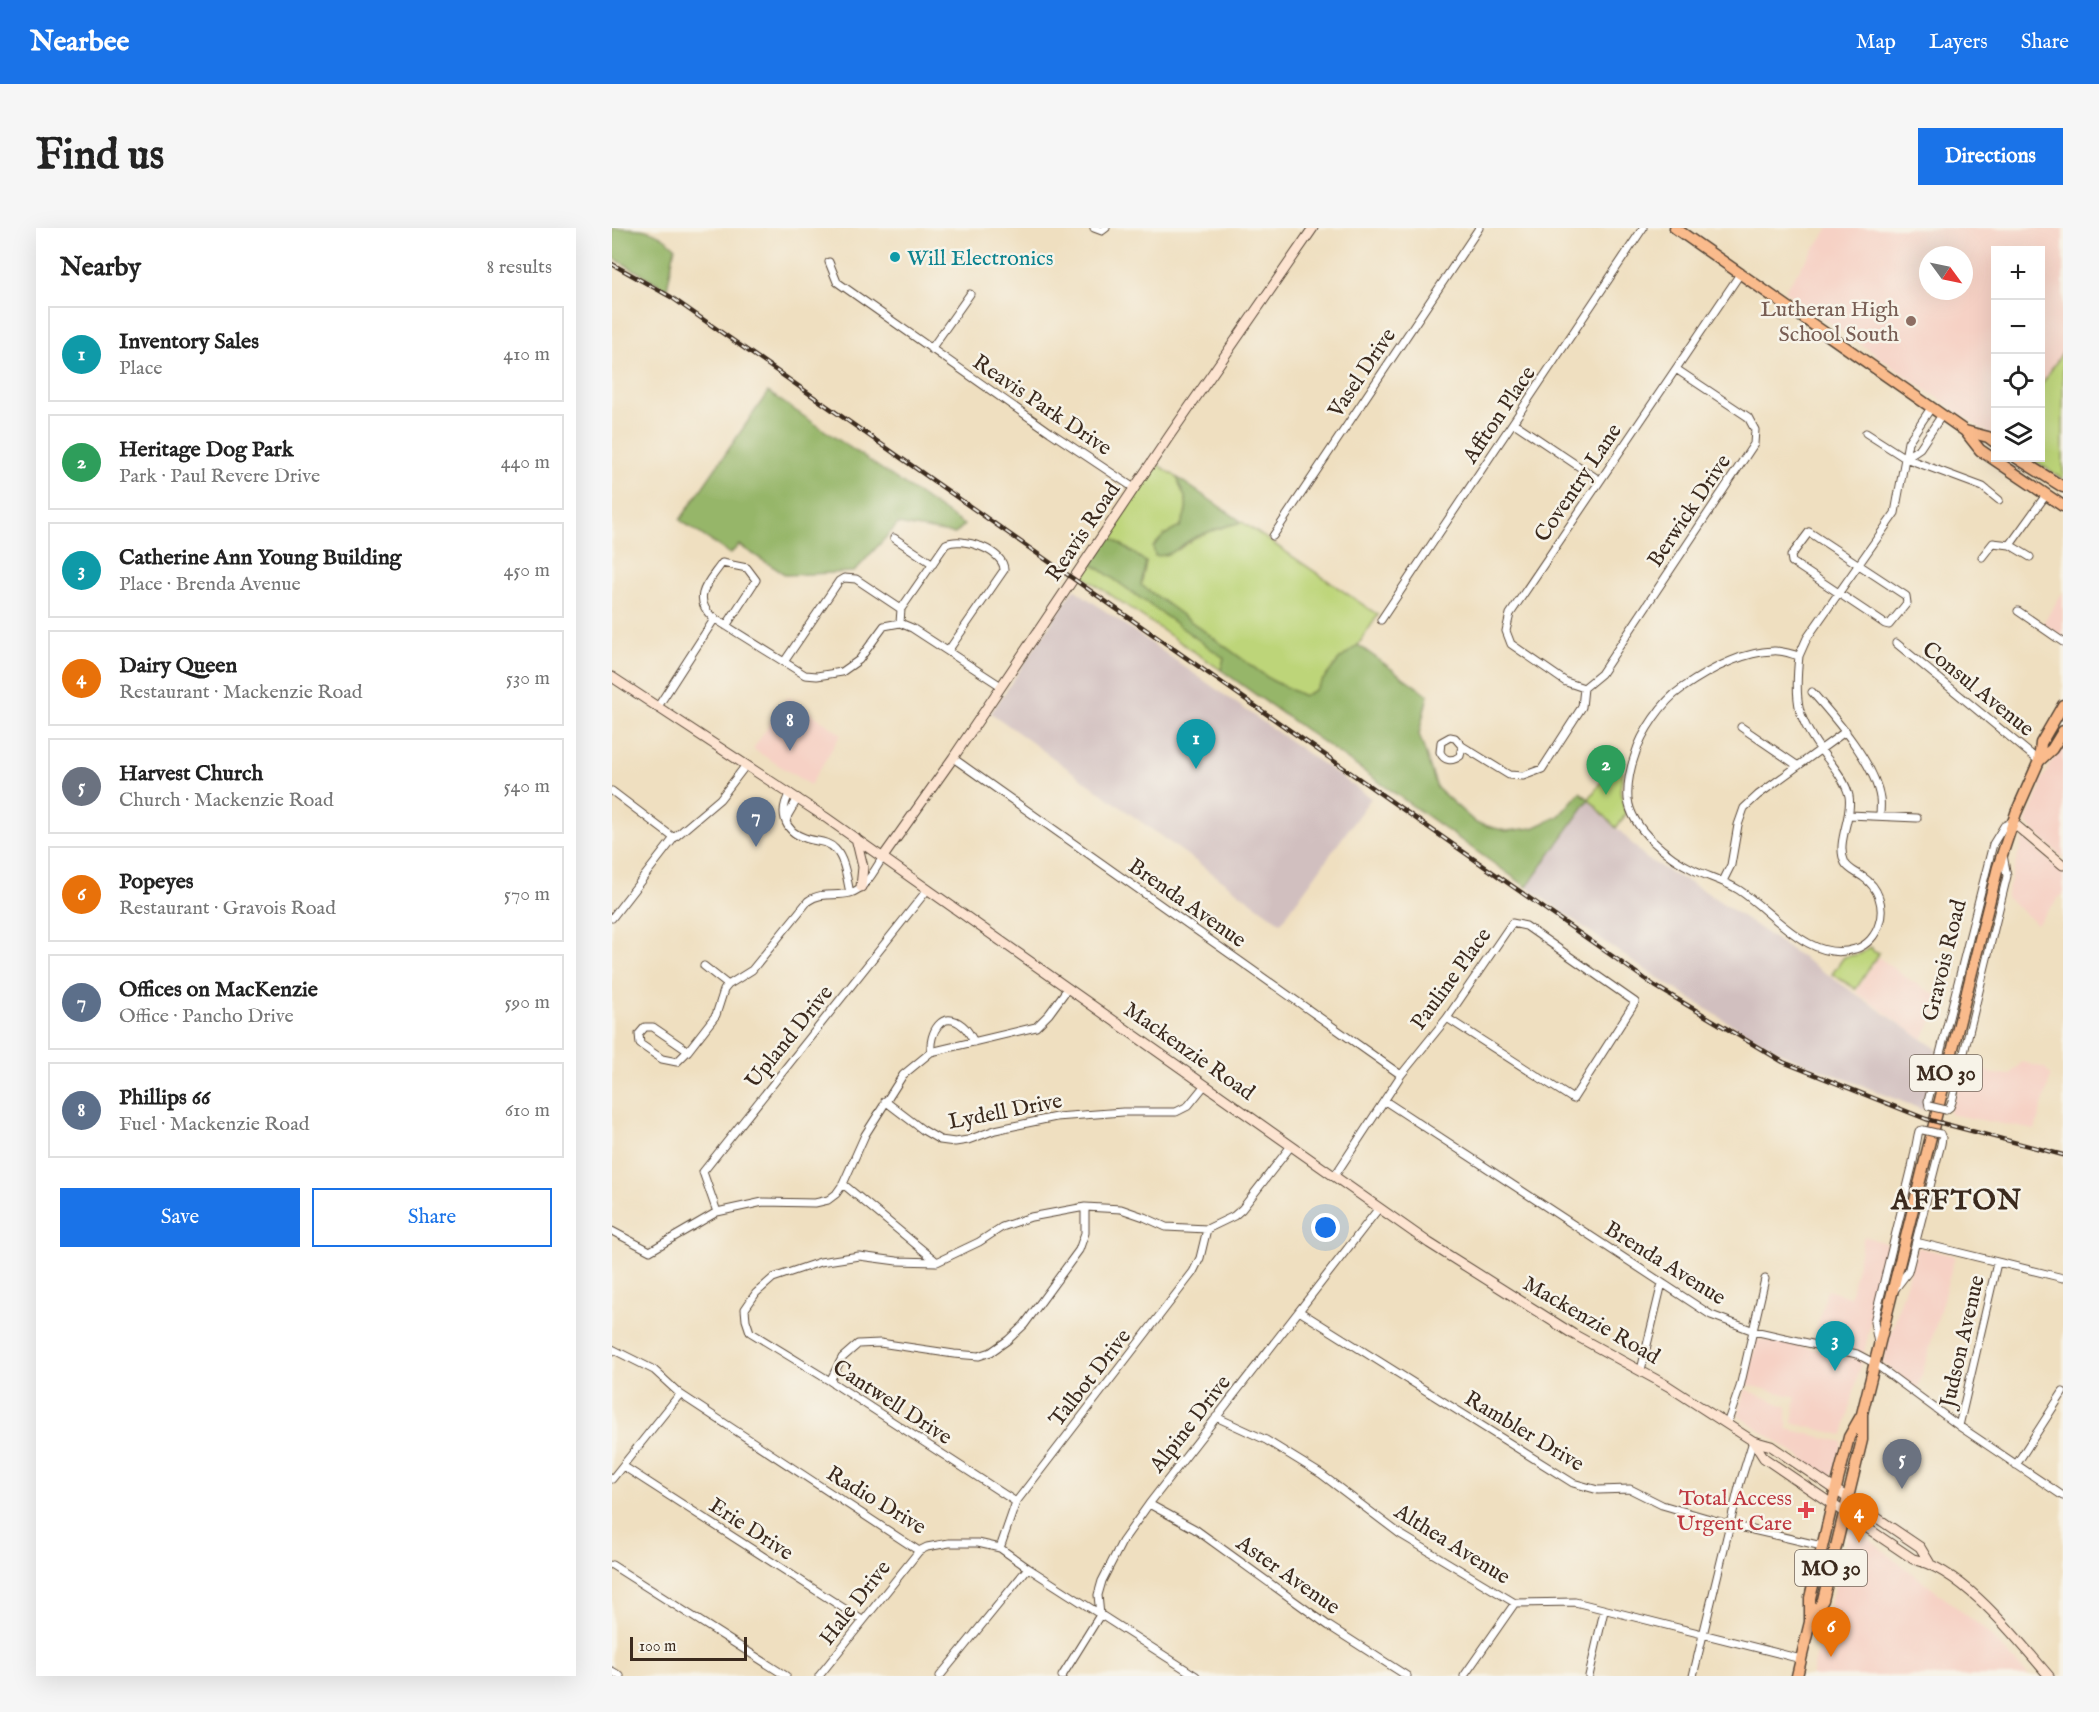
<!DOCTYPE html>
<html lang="en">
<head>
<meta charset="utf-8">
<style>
	body { margin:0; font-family:"IM FELL English",serif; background:#f6f6f6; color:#222 }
	.controls { position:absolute; right:18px; top:18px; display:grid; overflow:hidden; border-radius:0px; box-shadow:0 6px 24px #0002 }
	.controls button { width:54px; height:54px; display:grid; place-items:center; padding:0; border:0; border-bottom:2px solid #e0e0e0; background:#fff; color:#222; font:30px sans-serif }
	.compass { position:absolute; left:1307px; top:18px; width:54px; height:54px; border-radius:50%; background:#fff; box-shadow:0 6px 24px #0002; rotate:123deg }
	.scale { position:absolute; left:18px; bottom:15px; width:117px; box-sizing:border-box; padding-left:6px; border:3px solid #3b2a1e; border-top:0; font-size:16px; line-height:21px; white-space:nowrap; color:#3b2a1e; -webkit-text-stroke:4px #f7f3e8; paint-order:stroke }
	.you { position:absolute; left:714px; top:1000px; width:21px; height:21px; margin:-15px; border:4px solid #fff; border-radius:50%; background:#1a73e8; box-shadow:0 0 0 9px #1a73e833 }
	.badge { display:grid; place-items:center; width:39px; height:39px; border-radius:50%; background:#1a73e8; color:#fff; font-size:20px; font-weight:700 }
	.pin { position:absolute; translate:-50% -50px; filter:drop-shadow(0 2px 3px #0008) }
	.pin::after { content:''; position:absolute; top:32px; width:21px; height:18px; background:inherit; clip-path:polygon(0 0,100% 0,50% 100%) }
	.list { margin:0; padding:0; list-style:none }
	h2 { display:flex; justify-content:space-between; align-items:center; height:78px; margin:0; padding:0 24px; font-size:26px }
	h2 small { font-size:20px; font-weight:400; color:#767676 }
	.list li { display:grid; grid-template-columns:39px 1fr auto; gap:18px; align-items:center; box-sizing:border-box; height:96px; margin:0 12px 12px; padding:0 12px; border:2px solid #e0e0e0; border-radius:0px }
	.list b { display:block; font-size:22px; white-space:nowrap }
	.list p { margin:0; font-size:20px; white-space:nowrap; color:#767676 }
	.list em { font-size:20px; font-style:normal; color:#767676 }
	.actions { display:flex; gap:12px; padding:18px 24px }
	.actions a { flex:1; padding:14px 0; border:2px solid #1a73e8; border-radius:0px; text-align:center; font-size:21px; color:#1a73e8 }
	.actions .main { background:#1a73e8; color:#fff }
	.icon { flex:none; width:33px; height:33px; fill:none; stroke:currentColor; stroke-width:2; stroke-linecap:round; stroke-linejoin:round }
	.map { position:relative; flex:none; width:1451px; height:1448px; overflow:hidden; border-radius:0px }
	header { display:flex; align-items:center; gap:36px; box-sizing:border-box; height:84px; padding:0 30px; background:#1a73e8; color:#fff }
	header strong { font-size:28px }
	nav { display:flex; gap:33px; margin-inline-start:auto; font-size:21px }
	.intro { display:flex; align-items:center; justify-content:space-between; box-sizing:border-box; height:144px; padding:0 36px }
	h1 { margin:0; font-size:42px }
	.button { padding:15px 27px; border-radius:0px; background:#1a73e8; color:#fff; font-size:21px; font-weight:700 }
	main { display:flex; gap:36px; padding:0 36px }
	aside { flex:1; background:#fff; border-radius:0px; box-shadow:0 6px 24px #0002 }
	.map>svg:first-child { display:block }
</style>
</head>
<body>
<header>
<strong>Nearbee</strong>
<nav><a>Map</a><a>Layers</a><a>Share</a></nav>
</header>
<div class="intro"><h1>Find us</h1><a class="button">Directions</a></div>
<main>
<aside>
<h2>Nearby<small>8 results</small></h2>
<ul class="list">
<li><span class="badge" style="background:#0f9aa8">1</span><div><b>Inventory Sales</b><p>Place</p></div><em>410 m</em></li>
<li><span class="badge" style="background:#2e9e5b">2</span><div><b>Heritage Dog Park</b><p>Park · Paul Revere Drive</p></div><em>440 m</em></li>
<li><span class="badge" style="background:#0f9aa8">3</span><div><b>Catherine Ann Young Building</b><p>Place · Brenda Avenue</p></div><em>450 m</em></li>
<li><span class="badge" style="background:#e8710a">4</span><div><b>Dairy Queen</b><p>Restaurant · Mackenzie Road</p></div><em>530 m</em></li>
<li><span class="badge" style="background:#6b7280">5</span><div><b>Harvest Church</b><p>Church · Mackenzie Road</p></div><em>540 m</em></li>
<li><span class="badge" style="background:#e8710a">6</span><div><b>Popeyes</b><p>Restaurant · Gravois Road</p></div><em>570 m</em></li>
<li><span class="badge" style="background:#5c6f8a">7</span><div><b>Offices on MacKenzie</b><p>Office · Pancho Drive</p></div><em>590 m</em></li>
<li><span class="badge" style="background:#5c6f8a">8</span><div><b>Phillips 66</b><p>Fuel · Mackenzie Road</p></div><em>610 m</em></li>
</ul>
<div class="actions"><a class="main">Save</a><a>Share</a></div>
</aside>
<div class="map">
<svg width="1451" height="1448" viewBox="0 0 1451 1448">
	<rect width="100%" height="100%" fill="#f7f3e8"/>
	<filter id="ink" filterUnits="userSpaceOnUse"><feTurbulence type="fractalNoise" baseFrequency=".0167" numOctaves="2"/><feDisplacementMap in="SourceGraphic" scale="12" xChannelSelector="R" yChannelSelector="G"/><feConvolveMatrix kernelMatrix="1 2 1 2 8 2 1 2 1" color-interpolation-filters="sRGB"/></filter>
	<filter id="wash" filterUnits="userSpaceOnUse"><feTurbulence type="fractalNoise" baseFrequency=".008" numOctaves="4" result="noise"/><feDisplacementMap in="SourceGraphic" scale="24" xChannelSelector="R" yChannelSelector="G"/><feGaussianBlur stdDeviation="1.35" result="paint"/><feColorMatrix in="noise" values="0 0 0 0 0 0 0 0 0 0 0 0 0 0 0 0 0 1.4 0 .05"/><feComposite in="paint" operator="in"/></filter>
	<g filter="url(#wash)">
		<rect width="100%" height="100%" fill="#efdfc0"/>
		<!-- built -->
		<path fill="#f6d1c5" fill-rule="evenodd" d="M 1217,0 L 1451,0 L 1451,122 L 1429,158 L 1428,22 L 1384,22 L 1383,210 L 1172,63 ZM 1316,27 L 1352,27 L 1352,63 L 1316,63 Z
			M 1451,364 L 1451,410 L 1431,395 Z
			M 176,469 L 229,506 L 198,557 L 141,521 Z
			M 1451,515 L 1451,630 L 1413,594 L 1429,560 L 1432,562 L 1427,557 Z
			M 1411,610 L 1451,644 L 1451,665 L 1425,696 L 1394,669 Z
			M 1266,729 L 1301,754 L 1333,772 L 1310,811 L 1244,764 Z
			M 1354,828 L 1380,846 L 1398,847 L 1410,834 L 1433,840 L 1439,848 L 1423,902 L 1337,886 Z
			M 1252,1008 L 1276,1016 L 1252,1125 L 1202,1111 L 1215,1062 L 1238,1069 Z
			M 1305,1019 L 1343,1028 L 1306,1161 L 1270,1135 Z
			M 1145,1111 L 1167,1113 L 1250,1132 L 1231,1207 L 1180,1195 L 1184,1169 L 1133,1156 Z
			M 1133,1161 L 1175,1179 L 1175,1201 L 1231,1214 L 1220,1251 L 1126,1187 Z
			M 1237,1302 L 1245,1302 L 1371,1400 L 1417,1448 L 1199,1448 Z"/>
		<!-- industrial -->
		<path fill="#d1bfbf" d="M 462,361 L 759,570 L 669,695 L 379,485 Z
			M 977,571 L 1035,631 L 1094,664 L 1325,821 L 1311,882 L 1176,828 L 1112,792 L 1021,734 L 915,659 Z"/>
		<!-- green -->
		<path fill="#bdd579" stroke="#7c804c" stroke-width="1.5" d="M 1451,123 L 1451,251 L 1418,230 L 1428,230 L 1429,158 Z
			M 545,236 L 566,250 C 567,258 570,262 573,269 C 577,279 572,290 568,299 L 552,307 L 566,322 C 585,306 606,300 630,294 L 766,387 L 746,417 L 727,432 L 703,462 L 692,468 L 659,452 L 529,357 L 534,334 L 496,307 Z
			M 478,334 L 612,430 L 609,442 L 471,348 Z
			M 1001,537 L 1011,544 L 1008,563 L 1014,586 L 1004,600 L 977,571 Z
			M 1259,719 L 1262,724 L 1267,725 L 1244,761 L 1220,746 L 1232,729 L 1248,726 Z"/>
		<!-- forest -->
		<path fill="#96b669" stroke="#687044" stroke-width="1.5" d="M 0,0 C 30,0 43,0 63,19 L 55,61 L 0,29 Z
			M 156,164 L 352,297 L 343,306 L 286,296 L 242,344 L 174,347 L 127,317 L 118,326 L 68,292 Z
			M 566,250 L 630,294 C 613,298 596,303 580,311 C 565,319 562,328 543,328 L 541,319 L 552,307 L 568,299 C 572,290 577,279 573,269 C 570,262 567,258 566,250 Z
			M 496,307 L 534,334 L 529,357 L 659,452 L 692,468 L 703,462 L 727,432 L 746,417 L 816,467 L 807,506 L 825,560 L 864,595 L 894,603 L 921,600 L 947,588 L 968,564 L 977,571 L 915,659 L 609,442 L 612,430 L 478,334 Z"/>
	</g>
	<g filter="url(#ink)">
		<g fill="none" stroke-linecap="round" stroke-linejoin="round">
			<defs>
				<path id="street" d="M 482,0 L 490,3 L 494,0
					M 217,34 L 225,54 L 438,204 L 522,260
					M 319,121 L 358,66
					M 902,195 L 987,252
					M 1254,205 L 1293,230 L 1371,259 L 1387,272
					M 1293,230 L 1308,220 L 1330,187
					M 1197,304 L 1294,368 L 1295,375 L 1277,397 L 1273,396 L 1180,334 L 1179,328 Z
					M 661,308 L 867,0
					M 282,310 L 321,336
					M 1398,317 L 1418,329
					M 1370,329 L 1381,315 L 1398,317 L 1434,267
					M 1406,383 L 1451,414
					M 769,392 L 1031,0
					M 288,395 L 289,381 L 334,316 C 350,308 392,322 392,342 L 336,423
					M 114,398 L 144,352 L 135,340 L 110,335 C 97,354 79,368 100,389 L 193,447 L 205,448 L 230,444 L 247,432 L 272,398 L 288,395 L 300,400 L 389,458
					M 1284,415 L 1427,533
					M 1187,428 C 1182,475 1185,491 1214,529 C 1223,540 1234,554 1237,568 C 1241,590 1223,614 1233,635 C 1237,642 1244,644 1251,649 C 1266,659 1273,678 1267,696 C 1264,707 1255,718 1243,721 C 1198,736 1161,684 1127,662 C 1113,653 1097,649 1082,642 C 1057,630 1019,601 1016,571 C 1015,556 1018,541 1023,527 C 1029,505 1051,473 1069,461 C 1095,443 1129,424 1161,423 C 1169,422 1179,426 1187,428 L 1195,410 L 1283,285 L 1296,214 L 1319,180
					M 172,434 L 227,353 L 232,350 L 244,351 L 289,381
					M 972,460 L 954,454 L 899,416 L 894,403 L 898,386 L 1128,46
					M 972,460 L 989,446 L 1142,216 L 1143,202 L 1136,189 L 1064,141
					M 1200,464 C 1223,490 1263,536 1268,570 C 1269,576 1268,582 1268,588
					M 45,480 L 103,390
					M 1129,499 L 1186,538
					M 850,518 L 848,528 C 840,534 832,533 828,524 L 829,514 L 838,509 L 843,510 L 850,518 L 897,547 L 911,548 L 930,541 L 970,479 L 972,460
					M 341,530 L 789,847
					M 0,563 L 62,610
					M 178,565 C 167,583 171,603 193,610 C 203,614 215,612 223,621 C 233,631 235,652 238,665
					M 1237,587 L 1305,590
					M 174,594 L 176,587 L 186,570
					M 1111,653 L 1119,637 L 1126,597 L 1132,580 L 1146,567 L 1234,503
					M 0,690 L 62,610 L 108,571 L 134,537
					M 92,738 L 116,757
					M 33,799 L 41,799 L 76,823 L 65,834 L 50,831 L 28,816 L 27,806 Z
					M 76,823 L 104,787 L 112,762 L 116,757 L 140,742 L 196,673 C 210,663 223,669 238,665 C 254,661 263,641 271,629
					M 319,824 C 317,805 330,780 351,798 C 356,802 359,808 362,814
					M 273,873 L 311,902 L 328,912 L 343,914 L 356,912 L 383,902 L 444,889 L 511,884 L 564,884 L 576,878 L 593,857
					M 773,873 L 1099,1087 L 1142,1103 L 1245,1126 L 1262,1135 L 1347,1198 L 1451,1268
					M 1317,878 L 1316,873 L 1381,616 L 1392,598 L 1400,594
					M 1334,882 L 1338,879 L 1340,874 L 1395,648 L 1391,627
					M 722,949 L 789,847 L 835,790 L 900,695 L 914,698 L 1023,774 L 961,871 L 835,790
					M 231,956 L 325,1034
					M 105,984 L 91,944 L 316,661
					M 0,1003 L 38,1023 L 105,984 L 151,974 L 203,975 L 216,972 L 224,966 L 231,956 L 253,907 L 291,847 L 319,824 L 424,799 L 437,786 L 456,760
					M 1304,1014 L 1451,1050
					M 1283,1061 L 1296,1044 L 1329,916 L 1330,910 L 1328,906
					M 687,1083 L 961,1255 L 986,1262 L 1018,1261 L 1050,1277 L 1119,1297 L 1210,1318
					M 1266,1115 L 1262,1094 L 1300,939 L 1306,907 L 1307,903 L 1311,902
					M 0,1121 L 42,1142 L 68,1166 L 307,1323 L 315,1319 L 337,1315 L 366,1315 L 388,1320 L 416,1340 L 584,1448
					M 1029,1142 L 1050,1055
					M 218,1153 L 230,1130 L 246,1116 L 268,1115 L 342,1126 L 367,1128 L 379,1124 L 396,1112 L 412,1097 L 467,1022 L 473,1005 L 473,979
					M 604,1189 L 654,1212 L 709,1246 L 788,1306 L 903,1375 L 963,1374 L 1189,1431
					M 1115,1196 L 1128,1159 L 1153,1051
					M 1347,1198 L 1385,1035
					M 1404,1237 L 1451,1164
					M 11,1238 L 250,1392
					M 0,1251 L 68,1166
					M 404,1274 L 218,1153 L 138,1104 L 134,1092 L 133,1081 L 144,1065 L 161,1050 L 208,1034 L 247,1028 L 285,1033 L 325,1034 L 367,1014 L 390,999 L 419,989 L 473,979 L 509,981 L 532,989 L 554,999 L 595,1001 L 622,988 L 630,981 L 679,918
					M 537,1276 L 583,1301 L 717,1398 L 795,1448
					M 388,1320 L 404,1274 L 581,1044 L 588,1030 L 595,1001
					M 0,1337 L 174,1448
					M 0,1443 L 8,1448
					M 207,1448 L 307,1323
					M 328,1448 L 416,1340
					M 450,1448 L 488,1387 L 486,1367 L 490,1353 L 510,1314 L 537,1276 L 767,980
					M 852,1448 L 903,1375
					M 977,1448 L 992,1383
					M 1081,1448 L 1128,1255 L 1141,1213"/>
				<path id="secondary" d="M 0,449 L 213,589 L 817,1015 L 961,1106 L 1056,1158 L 1141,1213 L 1159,1218 L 1308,1319 L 1317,1334
					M 1400,594 L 1451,637
					M 244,610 L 251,639 L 249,659
					M 271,629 L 341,530 L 558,207 L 701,0
					M 1141,1213 L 1152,1230 L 1301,1331 C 1352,1342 1404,1410 1437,1448"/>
				<path id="primary" d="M 1063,0 L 1353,203 L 1368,222 L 1451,278
					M 1353,203 L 1376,209 L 1384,215
					M 1405,230 L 1451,259
					M 1427,533 L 1440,521 L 1451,503
					M 1198,1394 L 1211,1372 L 1221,1331 L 1250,1212 L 1250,1186 L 1386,639 L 1404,585 L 1427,533 L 1429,515 L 1451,477
					M 1185,1448 L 1198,1394 L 1198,1370 L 1226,1252 L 1237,1209 L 1249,1188"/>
			</defs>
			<!-- street casing -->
			<use href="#street" stroke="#564536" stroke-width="9"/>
			<!-- secondary casing -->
			<use href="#secondary" stroke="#564536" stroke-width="11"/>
			<!-- primary casing -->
			<use href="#primary" stroke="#564536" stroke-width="13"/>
			<!-- street -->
			<use href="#street" stroke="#fff" stroke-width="7"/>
			<!-- secondary -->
			<use href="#secondary" stroke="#fde4d1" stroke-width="9"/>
			<!-- primary -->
			<use href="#primary" stroke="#fabb8c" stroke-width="10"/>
			<defs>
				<path id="rail" d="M 0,36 L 59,69 L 1043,758 L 1171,834 L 1314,891 L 1451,927"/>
			</defs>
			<!-- rail casing -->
			<use href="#rail" stroke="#3b2a1e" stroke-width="4.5"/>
			<!-- rail -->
			<use href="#rail" stroke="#f7f3e8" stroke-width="2" stroke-dasharray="7" stroke-linecap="butt"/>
			<defs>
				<path id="street-bridge" d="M 1317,878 L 1334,882
					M 1311,902 L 1328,906"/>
			</defs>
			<!-- street-bridge casing -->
			<use href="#street-bridge" stroke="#564536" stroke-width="9" stroke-linecap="butt"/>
			<!-- street-bridge -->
			<use href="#street-bridge" stroke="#fff" stroke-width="7"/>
		</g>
	</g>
	<!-- markers -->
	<circle fill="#0f9aa8" stroke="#f7f3e8" stroke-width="2" cx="283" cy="29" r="6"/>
	<circle fill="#8d6e63" stroke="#f7f3e8" stroke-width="2" cx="1299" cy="93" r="6"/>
	<path fill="#e0444e" stroke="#f7f3e8" stroke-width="2" d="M1191 1273h6v6h6v6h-6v6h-6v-6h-6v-6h6z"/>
	<g text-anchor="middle" stroke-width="5" stroke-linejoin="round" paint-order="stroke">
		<!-- shield labels -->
		<g fill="#f7f3e8" stroke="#73665b" stroke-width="1.5">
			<rect x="1298" y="827" width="72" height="36" rx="4.5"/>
			<rect x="1183" y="1322" width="72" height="36" rx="4.5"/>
		</g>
		<g font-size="21" font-weight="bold" fill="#3b2a1e">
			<text x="1334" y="852">MO 30</text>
			<text x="1219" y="1347">MO 30</text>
		</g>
		<!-- culture labels -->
		<g font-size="22" fill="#0d838f" stroke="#f7f3e8" text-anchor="start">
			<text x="295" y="37">Will Electronics</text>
		</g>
		<!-- education labels -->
		<g font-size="22" fill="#785e54" stroke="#f7f3e8" text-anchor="end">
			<text x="1287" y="88">Lutheran High<tspan x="1287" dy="25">School South</tspan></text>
		</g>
		<!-- street labels -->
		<g font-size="22" fill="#3b2a1e" stroke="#f7f3e8">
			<text transform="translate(749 144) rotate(-56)" y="8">Vasel Drive</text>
			<text transform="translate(431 176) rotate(34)" y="8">Reavis Park Drive</text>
			<text transform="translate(886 186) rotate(-56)" y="8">Affton Place</text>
			<text transform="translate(965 254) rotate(-56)" y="8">Coventry Lane</text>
			<text transform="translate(1076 282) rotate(-56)" y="8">Berwick Drive</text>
			<text transform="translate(470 303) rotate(-56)" y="8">Reavis Road</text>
			<text transform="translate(1367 460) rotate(39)" y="8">Consul Avenue</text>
			<text transform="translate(576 674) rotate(35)" y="8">Brenda Avenue</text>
			<text transform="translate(1331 732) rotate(-76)" y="8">Gravois Road</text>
			<text transform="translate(838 750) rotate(-54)" y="8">Pauline Place</text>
			<text transform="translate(176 808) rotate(-51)" y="8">Upland Drive</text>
			<text transform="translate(578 822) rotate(35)" y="8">Mackenzie Road</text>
			<text transform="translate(393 882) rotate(-11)" y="8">Lydell Drive</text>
			<text transform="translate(1054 1034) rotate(32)" y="8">Brenda Avenue</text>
			<text transform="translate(980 1091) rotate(30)" y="8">Mackenzie Road</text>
			<text transform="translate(1349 1113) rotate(-77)" y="8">Judson Avenue</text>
			<text transform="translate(477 1149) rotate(-52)" y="8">Talbot Drive</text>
			<text transform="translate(281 1173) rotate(33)" y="8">Cantwell Drive</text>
			<text transform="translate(577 1195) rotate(-52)" y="8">Alpine Drive</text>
			<text transform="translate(913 1202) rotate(31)" y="8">Rambler Drive</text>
			<text transform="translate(265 1271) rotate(31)" y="8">Radio Drive</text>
			<text transform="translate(140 1300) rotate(33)" y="8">Erie Drive</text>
			<text transform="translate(841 1315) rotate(32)" y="8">Althea Avenue</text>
			<text transform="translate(677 1346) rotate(35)" y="8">Aster Avenue</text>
			<text transform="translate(242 1374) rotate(-52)" y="8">Hale Drive</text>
		</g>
		<!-- health labels -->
		<g font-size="22" fill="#be3a42" stroke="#f7f3e8" text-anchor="end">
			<text x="1180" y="1277">Total Access<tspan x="1180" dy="25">Urgent Care</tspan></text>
		</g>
		<!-- district labels -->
		<g font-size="28" font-weight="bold" letter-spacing="1.5" fill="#3b2a1e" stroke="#f7f3e8">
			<text x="1345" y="981">AFFTON</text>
		</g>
	</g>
</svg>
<div class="controls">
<button>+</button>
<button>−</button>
<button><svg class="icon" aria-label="locate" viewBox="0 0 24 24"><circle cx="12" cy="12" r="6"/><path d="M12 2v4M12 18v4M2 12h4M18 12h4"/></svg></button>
<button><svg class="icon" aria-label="layers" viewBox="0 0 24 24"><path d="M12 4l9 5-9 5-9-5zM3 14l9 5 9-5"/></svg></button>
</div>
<svg class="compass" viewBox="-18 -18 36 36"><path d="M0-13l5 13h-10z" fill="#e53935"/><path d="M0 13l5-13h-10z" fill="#767676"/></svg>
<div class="scale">100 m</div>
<div class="you"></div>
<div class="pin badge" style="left:584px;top:541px;background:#0f9aa8">1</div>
<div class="pin badge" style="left:994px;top:567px;background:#2e9e5b">2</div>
<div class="pin badge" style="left:1223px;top:1143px;background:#0f9aa8">3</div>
<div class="pin badge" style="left:1247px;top:1315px;background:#e8710a">4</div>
<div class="pin badge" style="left:1290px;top:1261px;background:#6b7280">5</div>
<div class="pin badge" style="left:1219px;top:1429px;background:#e8710a">6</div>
<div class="pin badge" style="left:144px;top:619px;background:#5c6f8a">7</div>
<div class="pin badge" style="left:178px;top:523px;background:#5c6f8a">8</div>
</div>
</main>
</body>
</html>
